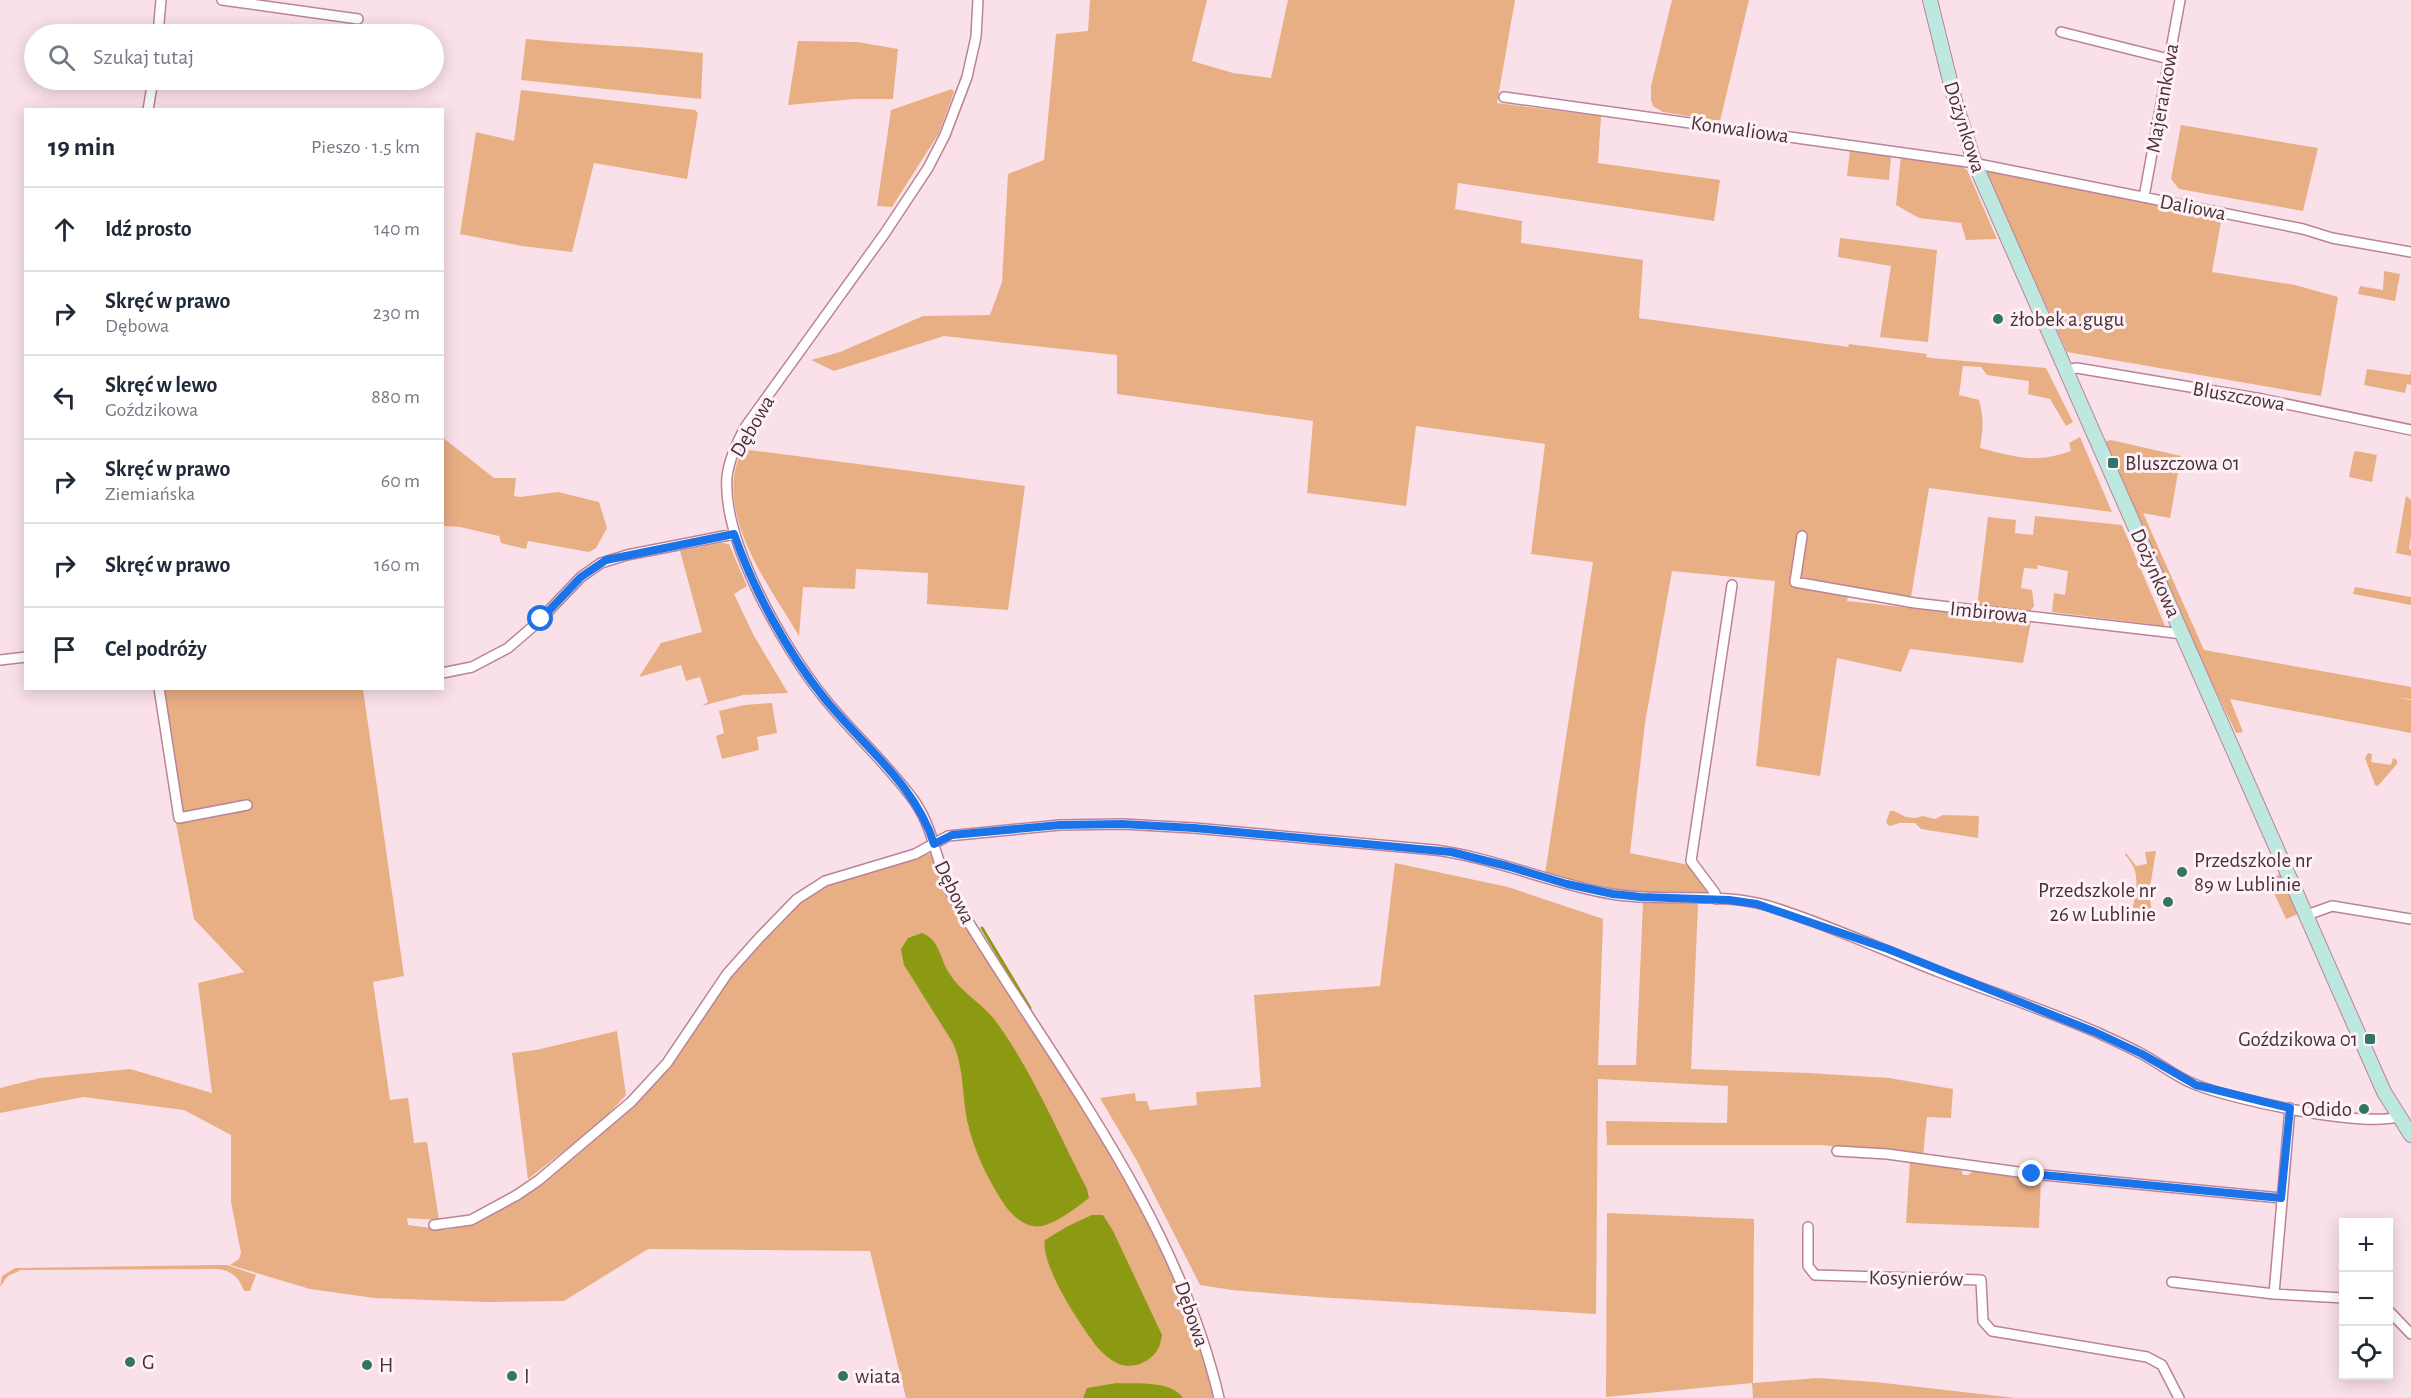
<!DOCTYPE html>
<html lang="pl">
<head>
<meta charset="utf-8">
<style>
	body { margin:0; font-family:"Alegreya Sans",sans-serif; background:#f6f6f7; color:#1f2937 }
	.controls { position:absolute; right:18px; bottom:18px; display:grid; overflow:hidden; border-radius:0px; box-shadow:0 3px 15px #0003 }
	.controls button { width:54px; height:54px; display:grid; place-items:center; padding:0; border:0; border-bottom:2px solid #e0e1e3; background:#fff; color:#1f2937; font:30px sans-serif }
	.stop { position:absolute; width:18px; height:18px; margin:-14px; border:4px solid #1a73e8; border-radius:50%; background:#fff }
	.stop.end { background:#1a73e8; border-color:#fff; box-shadow:0 2px 6px #0008 }
	.list { margin:0; padding:0; list-style:none }
	h2 { display:flex; justify-content:space-between; align-items:center; height:78px; margin:0; padding:0 24px; font-size:26px }
	h2 small { font-size:20px; font-weight:400; color:#747a83 }
	.list li { display:grid; grid-template-columns:39px 1fr auto; gap:18px; align-items:center; box-sizing:border-box; height:84px; padding:0 24px; border-top:2px solid #e0e1e3 }
	.list b { display:block; font-size:22px; white-space:nowrap }
	.list p { margin:0; font-size:20px; white-space:nowrap; color:#747a83 }
	.list em { font-size:20px; font-style:normal; color:#747a83 }
	.icon { flex:none; width:33px; height:33px; fill:none; stroke:currentColor; stroke-width:2; stroke-linecap:round; stroke-linejoin:round }
	.map { position:relative; flex:none; width:2411px; height:1398px; overflow:hidden }
	.search { position:absolute; background:#fff; box-shadow:0 3px 15px #0003; left:24px; top:24px; width:420px; height:66px; display:flex; align-items:center; gap:15px; box-sizing:border-box; padding:0 21px; border-radius:33px; color:#747a83; font-size:22px }
	.panel { position:absolute; background:#fff; box-shadow:0 3px 15px #0003; left:24px; top:108px; width:420px; height:582px; border-radius:0px }
	.map>svg:first-child { display:block }
</style>
</head>
<body>
<div class="map">
<svg width="2411" height="1398" viewBox="0 0 2411 1398">
	<rect width="100%" height="100%" fill="#fae1e9"/>
	<!-- green -->
	<path fill="#e8ae84" d="M 1090,0 L 1207,0 L 1192,61 L 1233,73 L 1271,78 L 1288,0 L 1515,0 L 1497,103 L 1601,116 L 1598,163 L 1720,180 L 1714,221 L 1458,183 L 1455,209 L 1522,221 L 1521,243 L 1643,260 L 1639,318 L 1848,347 L 1849,344 L 1927,354 L 1926,357 L 1931,358 L 2046,368 L 2073,422 L 2066,426 L 2050,399 L 2028,394 L 2029,381 L 1987,375 L 1981,367 L 1963,366 L 1959,395 L 1979,400 C 1984,419 1983,429 1980,448 C 2016,457 2034,464 2071,451 L 2069,443 L 2080,437 L 2112,512 L 1929,488 L 1911,597 L 1849,590 L 1847,601 L 2031,621 L 2023,663 L 1910,649 L 1901,672 L 1837,658 L 1820,776 L 1756,766 L 1775,581 L 1672,571 L 1645,723 L 1630,853 L 1689,865 L 1708,894 L 1630,892 L 1545,874 L 1593,562 L 1531,554 L 1545,444 L 1416,426 L 1406,506 L 1307,493 L 1313,421 L 1117,394 L 1117,355 L 944,336 L 834,371 L 811,360 L 840,352 L 923,316 L 990,315 L 1002,282 L 1008,174 L 1044,160 L 1056,34 L 1088,31 Z
		M 1672,0 L 1749,0 L 1720,121 L 1663,112 L 1653,106 L 1651,100 L 1651,86 Z
		M 526,39 C 585,45 644,46 703,53 L 701,99 L 521,80 Z
		M 798,41 L 857,42 L 898,49 L 893,99 L 854,99 L 788,105 Z
		M 952,89 L 954,92 L 939,133 L 892,207 L 877,206 L 891,110 Z
		M 521,90 L 695,110 L 698,113 L 687,179 L 594,163 L 572,252 L 522,246 L 460,234 L 476,132 L 514,141 Z
		M 2181,125 L 2318,148 L 2303,211 L 2179,189 L 2171,179 Z
		M 1850,149 L 1891,155 L 1889,180 L 1847,176 Z
		M 1901,156 L 1958,164 L 1967,170 L 1997,239 L 1966,240 L 1961,223 L 1919,218 L 1896,205 Z
		M 1984,168 L 2180,210 L 2222,216 L 2212,272 L 2295,285 L 2338,297 L 2321,396 L 2067,352 Z
		M 1840,238 L 1937,250 L 1928,342 L 1880,337 L 1891,266 L 1838,257 Z
		M 2384,271 L 2400,274 L 2395,301 L 2358,294 L 2360,286 L 2383,290 Z
		M 2367,369 L 2410,375 L 2411,370 L 2411,385 L 2407,384 L 2405,393 L 2364,385 Z
		M 442,437 L 494,478 L 516,478 L 514,496 L 520,497 L 558,492 L 599,502 L 607,528 L 596,548 L 589,552 L 528,541 L 526,549 L 501,543 L 499,536 L 460,527 L 444,526 Z
		M 2111,440 L 2181,456 L 2170,518 L 2143,513 L 2204,650 L 2411,687 L 2411,699 L 2398,698 L 2411,700 L 2411,733 L 2230,699 L 2243,732 L 2236,733 L 2195,647 L 2103,442 Z
		M 742,449 L 1025,486 L 1008,610 L 927,604 L 928,573 L 856,569 L 855,589 L 803,587 L 799,636 C 771,588 728,534 734,476 C 735,467 739,458 742,449 Z
		M 2356,451 L 2377,455 L 2372,482 L 2349,477 L 2354,452 Z
		M 2406,496 L 2411,500 L 2411,536 L 2409,549 L 2411,550 L 2411,556 L 2396,553 Z
		M 2035,516 L 2122,525 L 2165,626 L 2052,612 L 2054,593 L 2065,595 L 2068,571 L 2037,565 L 2038,569 L 2024,568 L 2021,588 L 2032,590 L 2034,606 L 2030,611 L 1977,606 L 1988,517 L 2016,520 L 2015,533 L 2033,535 Z
		M 721,543 L 729,544 L 747,586 L 734,594 L 754,636 L 788,693 L 743,695 L 702,706 L 708,702 L 700,677 L 686,681 L 681,665 L 639,677 L 661,643 L 702,632 L 680,551 Z
		M 2355,587 L 2411,597 L 2411,605 L 2353,594 Z
		M 155,689 L 363,689 L 404,976 L 373,982 L 390,1100 L 408,1098 L 414,1143 L 427,1142 L 439,1220 L 407,1218 L 408,1225 L 447,1230 L 480,1221 L 487,1212 L 517,1195 L 653,1081 L 727,974 L 805,892 L 882,862 L 933,853 L 948,886 L 1121,1167 L 1184,1279 L 1201,1327 L 1213,1398 L 906,1398 L 870,1251 L 648,1249 L 564,1301 L 486,1302 L 374,1298 L 310,1289 L 230,1265 L 239,1259 L 241,1253 L 231,1202 L 231,1135 L 184,1110 L 83,1097 L 0,1113 L 0,1088 L 40,1078 L 130,1069 L 212,1093 L 198,983 L 244,972 L 194,919 L 175,818 Z
		M 772,703 L 777,733 L 757,737 L 759,750 L 722,759 L 716,736 L 724,733 L 719,711 L 744,705 Z
		M 2368,753 L 2372,754 L 2371,762 L 2391,765 L 2393,758 L 2397,760 L 2397,764 L 2378,786 L 2375,785 L 2365,758 Z
		M 1890,811 L 1894,811 L 1906,817 L 1915,818 L 1923,816 L 1935,819 L 1943,815 L 1979,816 L 1978,838 L 1921,829 L 1915,823 L 1900,823 L 1889,826 L 1886,822 Z
		M 2156,851 L 2149,893 L 2153,918 L 2132,914 C 2135,891 2143,873 2125,855 L 2126,853 L 2136,866 L 2147,864 L 2145,852 Z
		M 1395,863 L 1508,887 L 1603,919 L 1598,1065 L 1636,1065 L 1643,903 L 1698,904 L 1691,1069 L 1808,1073 L 1889,1078 L 1953,1089 L 1951,1118 L 1927,1117 L 1923,1155 L 1821,1145 L 1607,1145 L 1606,1121 L 1727,1123 L 1728,1086 L 1598,1079 L 1596,1314 L 1317,1297 L 1232,1290 L 1200,1285 L 1137,1161 L 1100,1098 L 1135,1093 L 1136,1101 L 1147,1101 L 1150,1110 L 1197,1105 L 1196,1092 L 1261,1087 L 1254,995 L 1380,986 Z
		M 2280,874 L 2298,914 L 2286,919 L 2268,880 Z
		M 617,1031 L 626,1095 L 601,1122 L 528,1179 L 512,1053 L 536,1050 Z
		M 1910,1160 L 1960,1166 L 1963,1175 L 1968,1175 L 1975,1170 L 2041,1178 L 2039,1228 L 1906,1223 Z
		M 1607,1213 L 1754,1219 L 1753,1383 L 1818,1378 L 1875,1382 L 2016,1398 L 1753,1398 L 1752,1383 L 1606,1397 Z
		M 216,1265 L 227,1265 L 256,1275 L 250,1291 L 244,1291 C 239,1278 233,1271 218,1269 L 21,1270 L 8,1276 L 0,1287 L 2,1276 L 15,1268 Z"/>
	<!-- water -->
	<path fill="#8c9a13" d="M 922,933 C 940,940 940,959 949,973 C 961,993 984,1004 997,1023 C 1033,1073 1058,1133 1087,1189 L 1089,1198 C 1077,1207 1057,1223 1042,1226 C 1026,1229 1012,1216 1004,1204 C 987,1178 974,1151 967,1120 C 962,1094 964,1068 953,1043 L 904,965 L 901,949 L 908,938 Z
		M 1092,1215 L 1103,1215 L 1113,1231 L 1162,1335 C 1160,1349 1155,1357 1142,1363 C 1136,1366 1125,1367 1119,1364 C 1112,1361 1102,1353 1097,1347 C 1081,1326 1040,1265 1045,1240 L 1068,1226 Z
		M 1117,1383 C 1136,1384 1171,1380 1183,1398 L 1083,1398 L 1087,1388 Z"/>
	<g fill="none" stroke-linecap="round" stroke-linejoin="round">
		<!-- stream -->
		<path stroke="#8c9a13" stroke-width="3" d="M 982,928 L 1030,1008"/>
		<defs>
			<path id="street" d="M 222,0 L 358,19
				M 978,0 L 976,37 L 967,77 L 945,135 L 928,168 L 885,233 L 746,426 C 737,442 729,459 727,477 C 722,542 785,650 825,699 C 854,735 889,765 915,802 C 935,831 936,865 952,895 C 1049,1058 1175,1209 1219,1398
				M 2061,32 L 2169,59
				M 158,34 L 161,0
				M 1504,97 L 1968,162 L 2303,229 L 2332,238 L 2411,252
				M 148,110 L 153,80
				M 2144,197 L 2180,0
				M 2066,370 L 2077,368 L 2262,399 L 2411,430
				M 1802,536 L 1795,582 L 1915,603 L 2183,634
				M 0,660 L 26,657
				M 442,673 L 472,667 L 508,648 L 537,623 L 581,577 L 601,563 L 627,555 L 734,534
				M 159,688 L 179,818 L 247,805
				M 1716,899 L 1715,893 L 1691,861 L 1732,585
				M 2307,915 L 2332,906 L 2411,919
				M 1837,1151 L 1887,1154 L 2033,1174 L 2281,1198
				M 434,1225 L 471,1220 L 517,1195 L 539,1180 L 631,1102 L 667,1063 L 727,974 L 760,937 L 797,899 L 825,881 L 915,854 L 948,836 L 1060,825 L 1122,824 L 1194,828 L 1435,850 C 1496,858 1551,884 1612,894 C 1663,903 1718,891 1769,906 C 1827,924 1883,950 1939,972 C 1991,992 2045,1010 2096,1032 C 2111,1039 2127,1046 2142,1054 C 2159,1063 2176,1077 2194,1084 C 2233,1100 2360,1127 2398,1117
				M 1808,1227 L 1808,1266 L 1815,1275 L 1981,1280 L 1983,1321 L 1992,1331 L 2147,1357 L 2162,1365 L 2179,1398
				M 2172,1282 L 2274,1294 L 2344,1298
				M 2274,1294 L 2290,1108
				M 2388,1310 L 2411,1334"/>
			<path id="secondary" d="M 1930,0 L 1956,105 L 1975,164 L 2384,1092 L 2411,1135"/>
		</defs>
		<!-- street casing -->
		<use href="#street" stroke="#bb8397" stroke-width="12"/>
		<!-- secondary casing -->
		<use href="#secondary" stroke="#bb8397" stroke-width="16"/>
		<!-- street -->
		<use href="#street" stroke="#fff" stroke-width="9"/>
		<!-- secondary -->
		<use href="#secondary" stroke="#bde8e0" stroke-width="14"/>
	</g>
	<g fill="none" stroke-linecap="round" stroke-linejoin="round">
		<!-- route -->
		<path stroke="#1a73e8" stroke-width="8" d="M 541,619 L 581,577 L 606,560 L 734,534 C 754,591 787,652 825,699 C 863,746 916,785 934,844 L 952,835 L 1060,825 L 1122,824 L 1194,828 L 1451,852 L 1507,866 L 1567,884 L 1613,894 L 1641,897 L 1729,900 L 1757,904 L 1888,949 L 2095,1032 L 2142,1054 L 2196,1085 L 2290,1108 L 2281,1198 L 2032,1174"/>
	</g>
	<!-- markers -->
	<g fill="#327566" stroke="#fff2f6" stroke-width="2">
		<circle cx="1998" cy="319" r="6"/>
		<rect x="2107" y="457" width="12" height="12" rx="3"/>
		<circle cx="2182" cy="872" r="6"/>
		<circle cx="2168" cy="902" r="6"/>
		<rect x="2364" y="1033" width="12" height="12" rx="3"/>
		<circle cx="2364" cy="1109" r="6"/>
		<circle cx="130" cy="1362" r="6"/>
		<circle cx="367" cy="1365" r="6"/>
		<circle cx="512" cy="1376" r="6"/>
		<circle cx="843" cy="1376" r="6"/>
	</g>
	<g text-anchor="middle" stroke-width="6" stroke-linejoin="round" paint-order="stroke">
		<!-- street labels -->
		<g font-size="21" fill="#483039" stroke="#fff2f6">
			<text transform="translate(2162 98) rotate(-80)" y="7">Majerankowa</text>
			<text transform="translate(1965 127) rotate(72)" y="7">Dożynkowa</text>
			<text transform="translate(1740 129) rotate(8)" y="7">Konwaliowa</text>
			<text transform="translate(2193 207) rotate(11)" y="7">Daliowa</text>
			<text transform="translate(2239 396) rotate(10)" y="7">Bluszczowa</text>
			<text transform="translate(752 426) rotate(-60)" y="7">Dębowa</text>
			<text transform="translate(2156 573) rotate(66)" y="7">Dożynkowa</text>
			<text transform="translate(1989 612) rotate(6)" y="7">Imbirowa</text>
			<text transform="translate(955 892) rotate(64)" y="7">Dębowa</text>
			<text transform="translate(1916 1278) rotate(1)" y="7">Kosynierów</text>
			<text transform="translate(1192 1314) rotate(71)" y="7">Dębowa</text>
		</g>
		<!-- poi labels -->
		<g font-size="21" fill="#483039" stroke="#fff2f6" text-anchor="start">
			<text x="2010" y="326">żłobek a.gugu</text>
			<text x="2125" y="470">Bluszczowa 01</text>
			<text x="2194" y="867">Przedszkole nr<tspan x="2194" dy="24">89 w Lublinie</tspan></text>
			<text x="2156" y="897" text-anchor="end">Przedszkole nr<tspan x="2156" dy="24">26 w Lublinie</tspan></text>
			<text x="2358" y="1046" text-anchor="end">Goździkowa 01</text>
			<text x="2352" y="1116" text-anchor="end">Odido</text>
			<text x="142" y="1369">G</text>
			<text x="379" y="1372">H</text>
			<text x="524" y="1383">I</text>
			<text x="855" y="1383">wiata</text>
		</g>
	</g>
</svg>
<div class="controls">
<button>+</button>
<button>−</button>
<button><svg class="icon" aria-label="locate" viewBox="0 0 24 24"><circle cx="12" cy="12" r="6"/><path d="M12 2v4M12 18v4M2 12h4M18 12h4"/></svg></button>
</div>
<div class="stop" style="left:541px;top:619px"></div>
<div class="stop end" style="left:2032px;top:1174px"></div>
<div class="search"><svg class="icon" aria-label="search" viewBox="0 0 24 24"><circle cx="10" cy="10" r="6"/><path d="M15 15l6 6"/></svg>Szukaj tutaj</div>
<section class="panel">
<h2>19 min<small>Pieszo · 1.5 km</small></h2>
<ul class="list">
<li><svg class="icon" aria-label="ahead" viewBox="0 0 24 24"><path d="M12 20V5M6 11l6-6 6 6"/></svg><div><b>Idź prosto</b></div><em>140 m</em></li>
<li><svg class="icon" aria-label="right" viewBox="0 0 24 24"><path d="M7 20v-9h11M14 6l5 5-5 5"/></svg><div><b>Skręć w prawo</b><p>Dębowa</p></div><em>230 m</em></li>
<li><svg class="icon" aria-label="left" viewBox="0 0 24 24"><path d="M17 20v-9H6M10 6l-5 5 5 5"/></svg><div><b>Skręć w lewo</b><p>Goździkowa</p></div><em>880 m</em></li>
<li><svg class="icon" aria-label="right" viewBox="0 0 24 24"><path d="M7 20v-9h11M14 6l5 5-5 5"/></svg><div><b>Skręć w prawo</b><p>Ziemiańska</p></div><em>60 m</em></li>
<li><svg class="icon" aria-label="right" viewBox="0 0 24 24"><path d="M7 20v-9h11M14 6l5 5-5 5"/></svg><div><b>Skręć w prawo</b></div><em>160 m</em></li>
<li><svg class="icon" aria-label="arrive" viewBox="0 0 24 24"><path d="M6 21V4h12l-3 4 3 4H6"/></svg><div><b>Cel podróży</b></div></li>
</ul>
</section>
</div>
</body>
</html>
